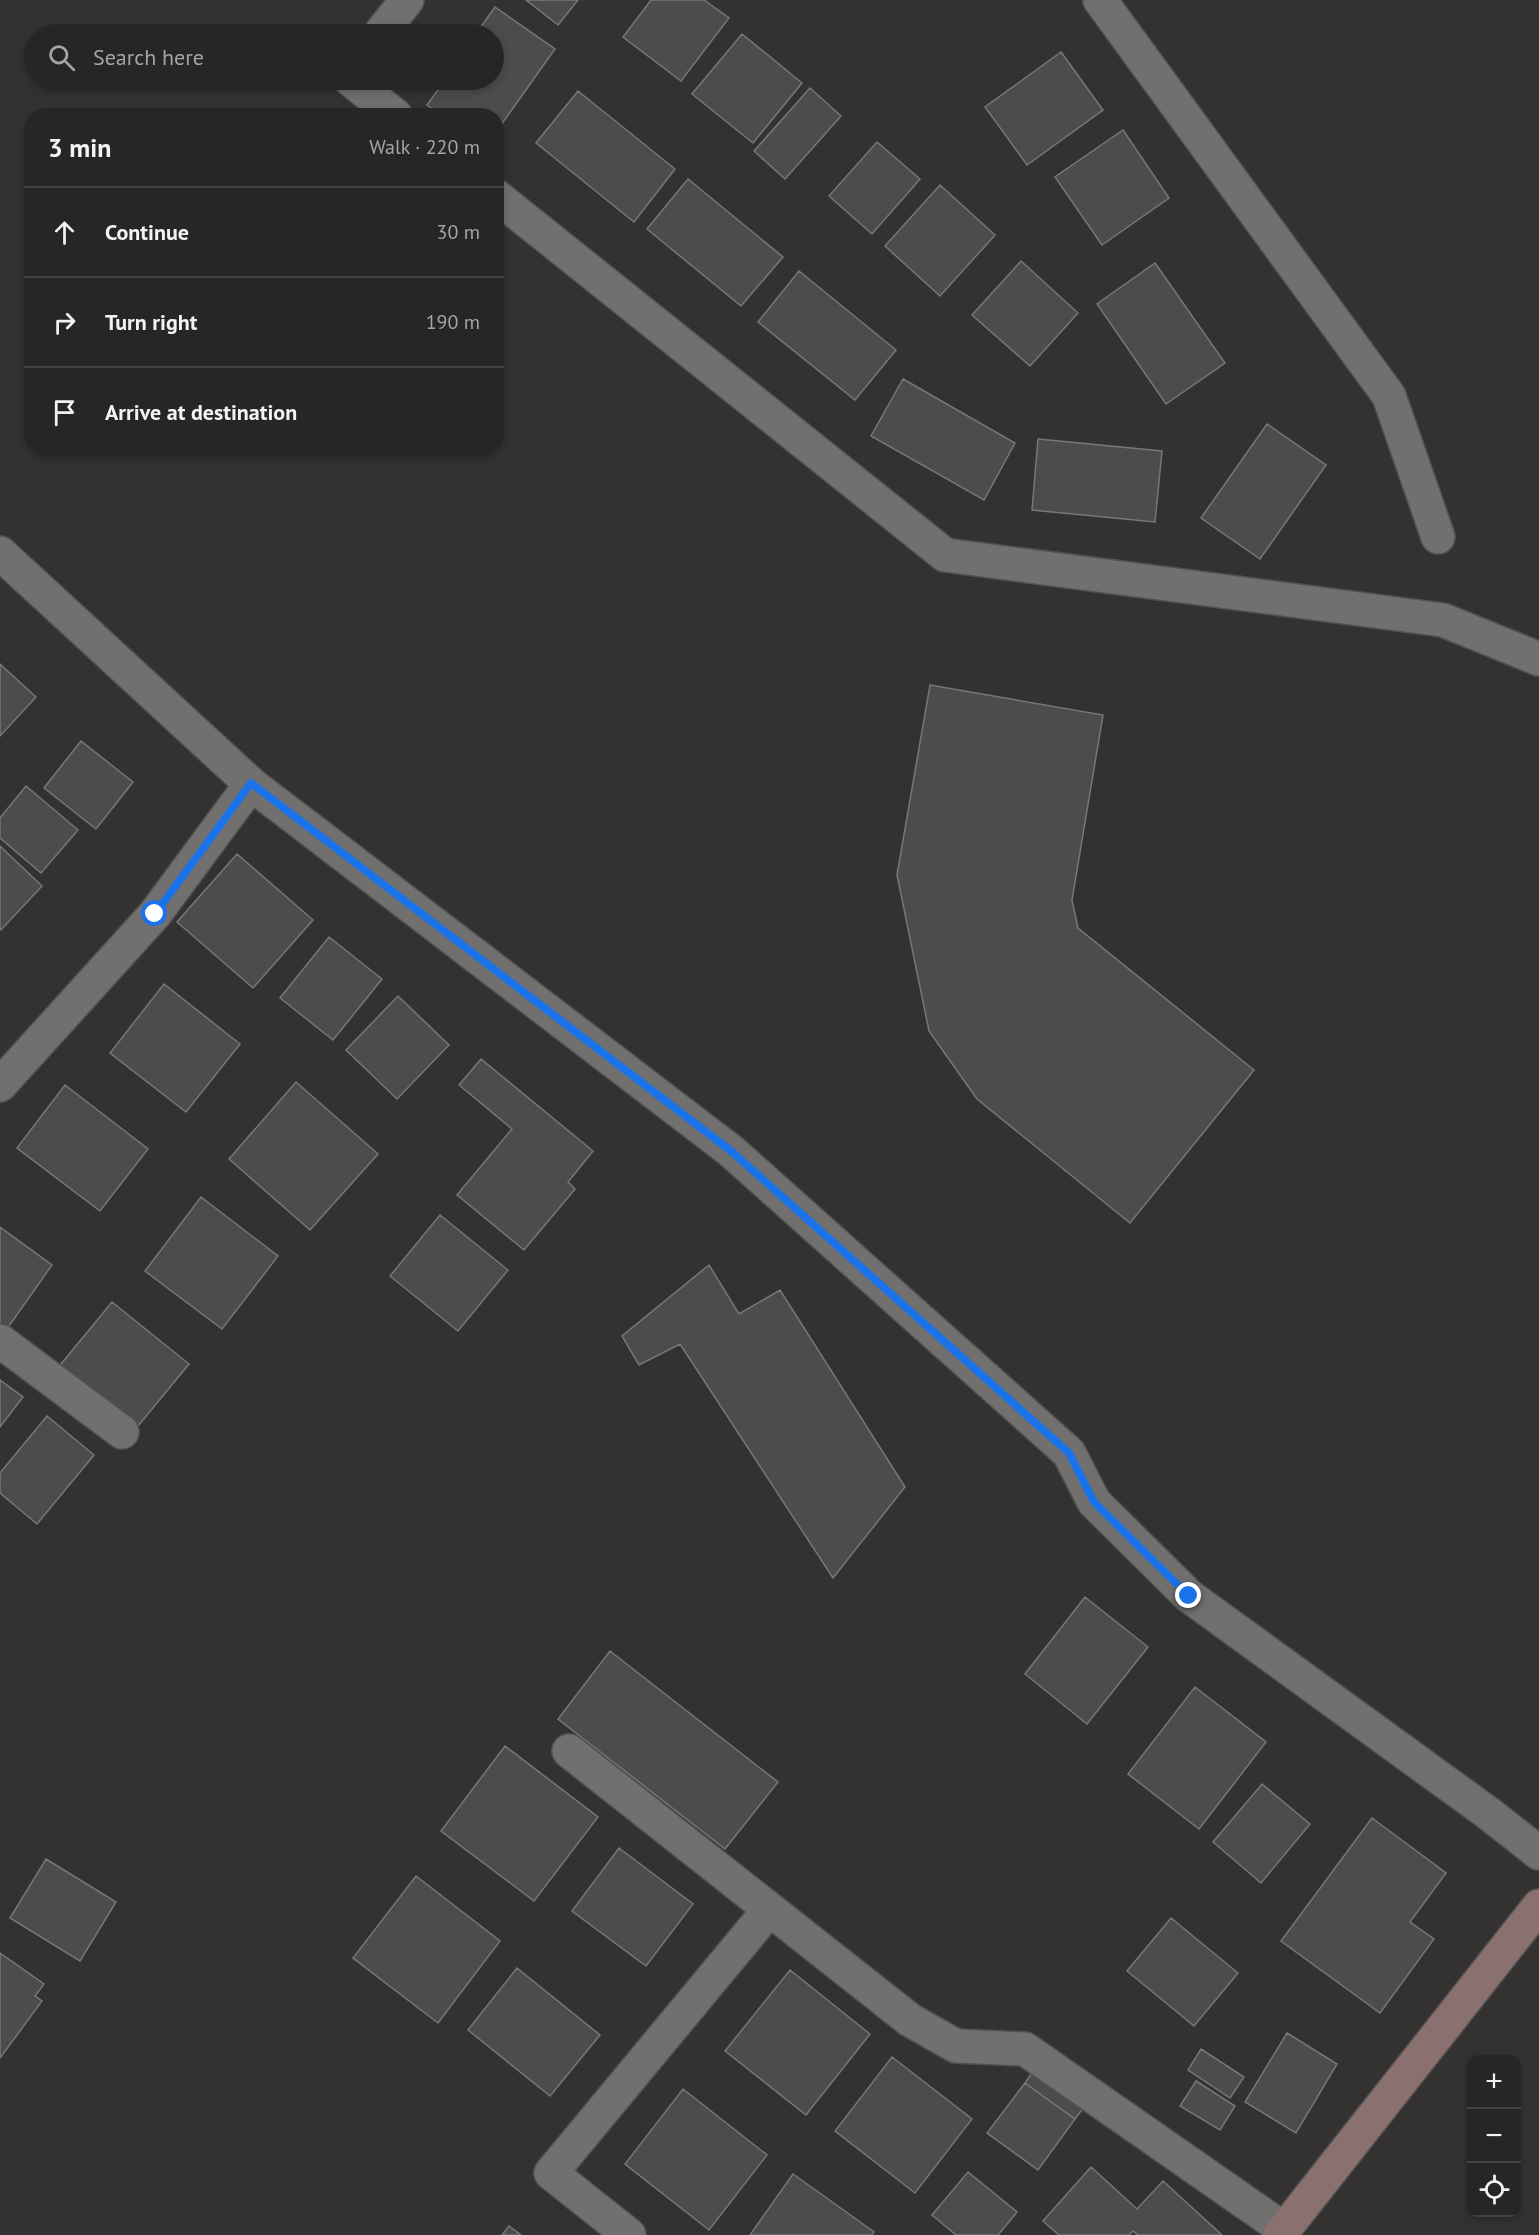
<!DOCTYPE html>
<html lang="en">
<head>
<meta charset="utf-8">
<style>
	body { margin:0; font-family:"PT Sans",sans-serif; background:#2e2e2c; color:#f1f3f6 }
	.controls { position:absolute; right:18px; bottom:18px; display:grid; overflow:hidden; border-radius:12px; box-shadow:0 3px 9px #0003 }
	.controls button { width:54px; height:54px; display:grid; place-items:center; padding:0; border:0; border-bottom:2px solid #424341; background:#262624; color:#f1f3f6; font:30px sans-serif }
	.stop { position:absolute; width:18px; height:18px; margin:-14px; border:4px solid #1a73e8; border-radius:50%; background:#fff }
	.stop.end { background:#1a73e8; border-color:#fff; box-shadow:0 2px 6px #0008 }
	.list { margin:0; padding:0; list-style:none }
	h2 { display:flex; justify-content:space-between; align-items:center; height:78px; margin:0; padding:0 24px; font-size:26px }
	h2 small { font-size:20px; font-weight:400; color:#a4a5a6 }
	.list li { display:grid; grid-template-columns:39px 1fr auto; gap:18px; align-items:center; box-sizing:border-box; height:90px; padding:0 24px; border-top:2px solid #424341 }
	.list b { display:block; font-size:22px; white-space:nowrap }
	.list em { font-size:20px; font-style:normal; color:#a4a5a6 }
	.icon { flex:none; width:33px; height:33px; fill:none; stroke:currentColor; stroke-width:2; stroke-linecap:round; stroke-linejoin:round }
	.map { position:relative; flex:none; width:1539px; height:2235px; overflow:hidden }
	.search { position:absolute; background:#262624; box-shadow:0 3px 9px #0003; left:24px; top:24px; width:480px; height:66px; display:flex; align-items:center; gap:15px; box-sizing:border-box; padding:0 21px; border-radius:33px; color:#a4a5a6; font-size:22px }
	.panel { position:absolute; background:#262624; box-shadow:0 3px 9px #0003; left:24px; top:108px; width:480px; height:348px; border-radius:24px }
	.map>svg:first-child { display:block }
</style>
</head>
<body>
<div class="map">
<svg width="1539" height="2235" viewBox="0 0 1539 2235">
	<rect width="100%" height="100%" fill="#333230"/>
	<!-- building -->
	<path fill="#4c4c4e" stroke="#77777a" stroke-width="1.5" d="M 526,0 L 578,0 L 558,25 Z
		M 651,0 L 704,0 L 729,18 L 681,81 L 623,37 Z
		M 495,7 L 555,49 L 496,132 L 496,116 L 443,116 L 427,105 L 445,80 L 494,80 L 494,34 L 476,34 Z
		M 742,34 L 802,83 L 753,143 L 692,94 Z
		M 1061,52 L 1103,110 L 1027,165 L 985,107 Z
		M 810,88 L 841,116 L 785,179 L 754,151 Z
		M 578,91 L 675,169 L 634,222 L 536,143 Z
		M 1123,130 L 1169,198 L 1102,245 L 1055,177 Z
		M 877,142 L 920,179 L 872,234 L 829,196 Z
		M 688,179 L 783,257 L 741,306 L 647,229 Z
		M 940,185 L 995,235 L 940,296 L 885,246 Z
		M 1021,261 L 1078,313 L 1030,366 L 972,315 Z
		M 1155,263 L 1225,363 L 1166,404 L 1097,304 Z
		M 799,271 L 896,350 L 855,400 L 758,322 Z
		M 903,379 L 1015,443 L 984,500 L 871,436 Z
		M 1267,424 L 1326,465 L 1260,559 L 1201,518 Z
		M 1038,439 L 1162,451 L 1155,522 L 1032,510 Z
		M 0,664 L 36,697 L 0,736 Z
		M 930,685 L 1103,715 L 1072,900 L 1078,928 L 1254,1070 L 1130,1223 L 977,1099 L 929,1031 L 897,875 Z
		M 81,741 L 133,782 L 96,829 L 44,788 Z
		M 26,786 L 78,830 L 41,873 L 0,838 L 0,818 Z
		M 0,846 L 42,886 L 1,930 L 0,929 Z
		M 237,854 L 313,920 L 253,988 L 177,922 Z
		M 329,937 L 382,979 L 333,1040 L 280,998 Z
		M 164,984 L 240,1044 L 186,1112 L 110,1053 Z
		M 398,996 L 449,1045 L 397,1099 L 346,1050 Z
		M 481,1059 L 593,1151 L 568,1182 L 575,1189 L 524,1250 L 457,1195 L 512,1129 L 459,1085 Z
		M 296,1082 L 378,1154 L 310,1230 L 229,1159 Z
		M 65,1085 L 148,1149 L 100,1211 L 17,1148 Z
		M 201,1197 L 278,1256 L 222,1329 L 145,1271 Z
		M 440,1215 L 508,1270 L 458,1331 L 390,1276 Z
		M 0,1227 L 52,1265 L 2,1336 L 0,1335 Z
		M 709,1265 L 739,1314 L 780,1290 L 905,1487 L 833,1578 L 680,1344 L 639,1365 L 622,1336 Z
		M 112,1302 L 189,1364 L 129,1437 L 52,1375 Z
		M 0,1380 L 23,1397 L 0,1427 Z
		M 47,1416 L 94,1455 L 37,1524 L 0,1493 L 0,1473 Z
		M 1085,1597 L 1148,1647 L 1087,1724 L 1025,1674 Z
		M 610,1651 L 778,1782 L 725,1849 L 558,1719 Z
		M 1195,1687 L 1266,1742 L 1199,1829 L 1128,1774 Z
		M 505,1746 L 598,1817 L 534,1901 L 441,1831 Z
		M 1262,1784 L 1310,1824 L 1261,1883 L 1213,1842 Z
		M 1372,1818 L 1446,1873 L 1410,1922 L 1434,1939 L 1380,2013 L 1281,1941 Z
		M 619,1848 L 693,1904 L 646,1966 L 572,1911 Z
		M 46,1859 L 116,1902 L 80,1961 L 10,1918 Z
		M 416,1876 L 500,1941 L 438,2023 L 353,1958 Z
		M 1171,1918 L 1238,1973 L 1194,2026 L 1127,1971 Z
		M 0,1953 L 44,1984 L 35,1996 L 42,2001 L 0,2058 Z
		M 517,1968 L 600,2035 L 550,2096 L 468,2030 Z
		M 790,1970 L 870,2034 L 806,2115 L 725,2051 Z
		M 1287,2033 L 1337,2064 L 1296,2133 L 1245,2102 Z
		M 1201,2049 L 1244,2077 L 1230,2098 L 1188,2070 Z
		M 892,2057 L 972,2119 L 915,2193 L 835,2131 Z
		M 1034,2070 L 1085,2106 L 1075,2119 L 1025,2083 Z
		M 1196,2081 L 1235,2106 L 1220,2130 L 1180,2106 Z
		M 1025,2083 L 1075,2119 L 1038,2170 L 987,2133 Z
		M 683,2089 L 767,2155 L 709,2230 L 625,2164 Z
		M 1091,2167 L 1137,2209 L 1163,2181 L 1222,2235 L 1138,2235 L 1133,2231 L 1129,2235 L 1059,2235 L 1043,2221 Z
		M 968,2172 L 1017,2212 L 998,2235 L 956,2235 L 932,2215 Z
		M 793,2174 L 874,2232 L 872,2235 L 750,2235 Z
		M 509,2226 L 521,2235 L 502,2235 Z"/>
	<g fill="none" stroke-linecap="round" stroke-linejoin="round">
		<defs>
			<path id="street" d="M 1100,0 L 1389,396 L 1438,537
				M 380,34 L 407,0
				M 351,80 L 396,116
				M 496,196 L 945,555 L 1443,620 L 1539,659
				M 0,553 L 251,784 L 731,1151 L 1069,1453 L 1094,1502 L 1189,1596 L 1488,1813 L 1539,1853
				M 0,1085 L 155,914 L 251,784
				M 0,1341 L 122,1432
				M 569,1751 L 910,2020 L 956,2046 L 1025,2049 L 1285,2230
				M 629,2235 L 551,2173 L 769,1910"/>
			<path id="secondary" d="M 1280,2235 L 1539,1906"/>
		</defs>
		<!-- street casing -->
		<use href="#street" stroke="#52514f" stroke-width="36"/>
		<!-- secondary casing -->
		<use href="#secondary" stroke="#52514f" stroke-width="36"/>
		<!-- street -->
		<use href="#street" stroke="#72706e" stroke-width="33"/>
		<!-- secondary -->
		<use href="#secondary" stroke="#8b7070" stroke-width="33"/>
	</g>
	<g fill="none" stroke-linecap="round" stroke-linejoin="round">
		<!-- route -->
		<path stroke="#1a73e8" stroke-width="8" d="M 155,914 L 251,783 L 731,1151 L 1069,1453 L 1094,1502 L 1189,1596"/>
	</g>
</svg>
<div class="controls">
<button>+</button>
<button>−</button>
<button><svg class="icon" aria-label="locate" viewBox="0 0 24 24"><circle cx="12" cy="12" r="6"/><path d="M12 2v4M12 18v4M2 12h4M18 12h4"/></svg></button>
</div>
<div class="stop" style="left:155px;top:914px"></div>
<div class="stop end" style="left:1189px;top:1596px"></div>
<div class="search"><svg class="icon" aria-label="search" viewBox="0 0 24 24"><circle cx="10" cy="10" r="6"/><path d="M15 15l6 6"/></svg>Search here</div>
<section class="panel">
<h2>3 min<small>Walk · 220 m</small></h2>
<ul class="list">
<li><svg class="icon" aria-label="ahead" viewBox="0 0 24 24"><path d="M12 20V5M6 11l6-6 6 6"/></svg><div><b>Continue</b></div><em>30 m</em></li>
<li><svg class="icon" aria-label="right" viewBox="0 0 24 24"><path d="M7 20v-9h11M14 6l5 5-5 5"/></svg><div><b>Turn right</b></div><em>190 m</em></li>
<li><svg class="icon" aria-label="arrive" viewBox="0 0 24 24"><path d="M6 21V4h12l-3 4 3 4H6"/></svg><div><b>Arrive at destination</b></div></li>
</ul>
</section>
</div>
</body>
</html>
